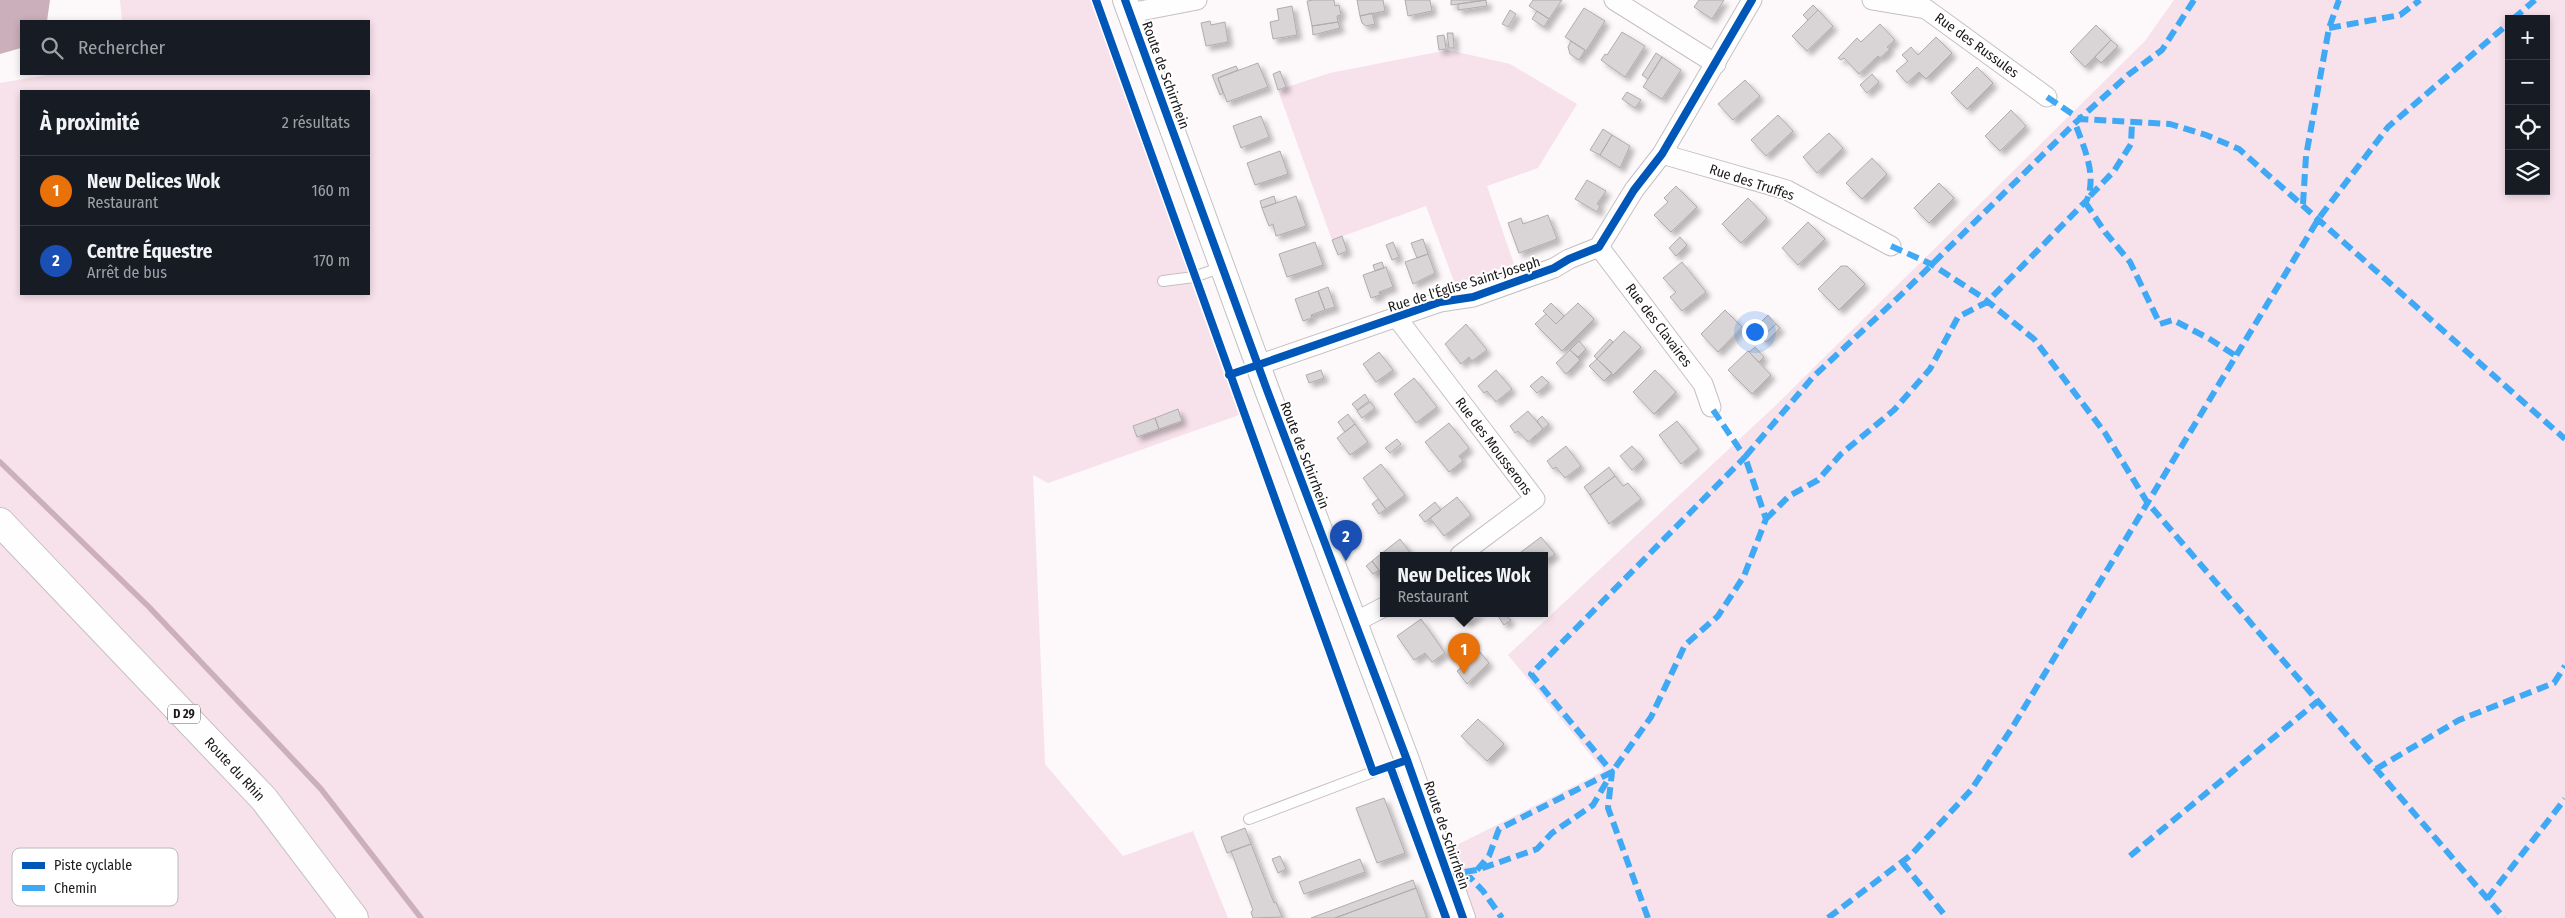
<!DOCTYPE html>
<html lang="fr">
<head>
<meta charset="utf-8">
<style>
	body { margin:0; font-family:"Fira Sans Condensed",sans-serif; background:#20242c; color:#f1f3f6 }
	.controls { position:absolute; right:15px; top:15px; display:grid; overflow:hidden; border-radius:0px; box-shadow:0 2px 8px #0003 }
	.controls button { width:45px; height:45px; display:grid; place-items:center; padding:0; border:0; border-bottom:1px solid #363941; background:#171b24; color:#f1f3f6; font:25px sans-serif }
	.you { position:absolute; left:1754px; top:331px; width:18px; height:18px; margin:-12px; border:4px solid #fff; border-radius:50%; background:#1a73e8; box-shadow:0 0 0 8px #1a73e833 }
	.badge { display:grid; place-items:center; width:32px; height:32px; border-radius:50%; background:#0f766e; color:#fff; font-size:16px; font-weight:700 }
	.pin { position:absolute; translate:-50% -41px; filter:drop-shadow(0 1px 2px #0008) }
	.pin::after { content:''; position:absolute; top:26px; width:18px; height:15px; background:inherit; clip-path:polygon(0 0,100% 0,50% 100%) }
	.popup { position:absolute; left:1380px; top:552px; width:168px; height:65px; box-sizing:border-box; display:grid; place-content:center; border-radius:0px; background:#171b24; filter:drop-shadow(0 1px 4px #0005); font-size:16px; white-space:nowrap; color:#9ea1a6 }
	.popup b { font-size:19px; color:#f1f3f6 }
	.popup::after { content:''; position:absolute; left:50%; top:100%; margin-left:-10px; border:10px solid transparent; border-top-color:#171b24 }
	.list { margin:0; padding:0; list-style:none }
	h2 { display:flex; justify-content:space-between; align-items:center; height:65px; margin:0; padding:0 20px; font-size:21px }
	h2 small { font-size:16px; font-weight:400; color:#9ea1a6 }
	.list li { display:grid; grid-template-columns:32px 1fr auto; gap:15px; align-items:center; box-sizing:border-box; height:70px; padding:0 20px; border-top:1px solid #363941 }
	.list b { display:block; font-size:19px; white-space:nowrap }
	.list p { margin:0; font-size:16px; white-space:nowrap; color:#9ea1a6 }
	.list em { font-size:16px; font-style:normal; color:#9ea1a6 }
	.icon { flex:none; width:28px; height:28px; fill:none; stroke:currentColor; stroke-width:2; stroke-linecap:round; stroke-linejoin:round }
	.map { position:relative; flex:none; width:2565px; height:918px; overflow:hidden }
	.search { position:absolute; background:#171b24; box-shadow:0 2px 8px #0003; left:20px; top:20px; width:350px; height:55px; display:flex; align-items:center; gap:12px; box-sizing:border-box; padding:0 18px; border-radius:0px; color:#9ea1a6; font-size:19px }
	.panel { position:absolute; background:#171b24; box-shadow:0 2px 8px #0003; left:20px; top:90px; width:350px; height:205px; border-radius:0px }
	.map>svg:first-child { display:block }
</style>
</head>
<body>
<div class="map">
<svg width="2565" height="918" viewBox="0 0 2565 918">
	<defs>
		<filter id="shadow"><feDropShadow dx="4.5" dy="4.5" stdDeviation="2.5" flood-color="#0004"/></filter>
	</defs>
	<rect width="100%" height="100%" fill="#fdf8fa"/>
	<!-- green -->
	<path fill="#f7e1ea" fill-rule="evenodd" d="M 120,0 L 1091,0 L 1239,415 L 1048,483 L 1033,475 L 1045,764 L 1123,856 L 1193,831 L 1228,918 L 0,918 L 0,83 L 53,74 L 369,74 L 369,21 L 122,21 ZM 21,91 L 369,91 L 369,294 L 21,294 Z
		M 2174,0 L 2565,0 L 2565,918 L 1446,918 L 1427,860 L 1604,771 L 1508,655 L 1774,407 L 2145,41 ZM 2509,19 L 2546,19 L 2546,191 L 2509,191 Z
		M 1448,50 L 1510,64 L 1577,104 L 1538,168 L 1487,186 L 1514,264 L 1455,284 L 1426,206 L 1332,240 L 1278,90 L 1330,73 Z"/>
	<!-- water -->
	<path fill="#cbafba" d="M 0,0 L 50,0 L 47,21 L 21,21 L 21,48 L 0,54 Z"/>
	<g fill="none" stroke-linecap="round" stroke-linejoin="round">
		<!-- stream -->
		<path stroke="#cbafba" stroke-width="5.5" d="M 0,462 L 149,607 L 321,789 L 421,918"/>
	</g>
	<!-- building -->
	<path fill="#d9d5d7" stroke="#b0acae" filter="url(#shadow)" d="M 1314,0 L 1334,0 L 1335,6 L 1339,5 L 1341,15 L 1337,16 L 1338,22 L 1312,26 L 1307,1 Z
		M 1357,0 L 1383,0 L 1385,11 L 1360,16 Z
		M 1405,0 L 1430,0 L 1432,11 L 1408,16 Z
		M 1451,0 L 1486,0 L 1451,5 Z
		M 1486,0 L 1487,6 L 1458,10 L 1458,4 Z
		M 1533,0 L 1562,0 L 1549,19 L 1529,6 Z
		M 1699,0 L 1724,0 L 1712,19 L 1694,7 Z
		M 1813,5 L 1818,10 L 1808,20 L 1803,15 Z
		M 1292,6 L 1297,35 L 1273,39 L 1270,22 L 1279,20 L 1277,9 Z
		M 1584,8 L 1605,21 L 1586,51 L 1565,37 Z
		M 1510,10 L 1516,14 L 1508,27 L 1502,24 Z
		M 1818,10 L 1833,26 L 1807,51 L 1792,36 Z
		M 1537,11 L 1549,19 L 1544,27 L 1532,19 Z
		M 1372,13 L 1375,24 L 1366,26 L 1362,23 L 1360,16 Z
		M 1210,21 L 1211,25 L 1225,22 L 1228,42 L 1206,46 L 1201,23 Z
		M 1338,22 L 1340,28 L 1313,35 L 1312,26 Z
		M 1880,24 L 1895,40 L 1887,47 L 1890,49 L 1880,58 L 1878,56 L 1859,74 L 1844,58 L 1841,60 L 1838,58 L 1857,38 L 1861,42 Z
		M 2096,25 L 2111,40 L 2085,67 L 2070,52 Z
		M 1622,32 L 1645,46 L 1625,77 L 1601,60 L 1605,54 L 1607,55 Z
		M 1447,33 L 1453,33 L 1454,48 L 1449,48 Z
		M 1444,35 L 1446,49 L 1439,50 L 1437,36 Z
		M 1936,37 L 1952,53 L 1926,79 L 1919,72 L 1907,83 L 1896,71 L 1908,61 L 1902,55 L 1911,47 L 1918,55 Z
		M 2111,40 L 2118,46 L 2101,63 L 2095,57 Z
		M 1571,41 L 1585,50 L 1579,60 L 1570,54 L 1568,47 Z
		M 1656,53 L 1662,57 L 1648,79 L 1642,75 Z
		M 1662,57 L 1681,70 L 1662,99 L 1643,87 Z
		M 1258,63 L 1268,87 L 1227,102 L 1218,78 Z
		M 1236,66 L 1238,70 L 1218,78 L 1223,93 L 1220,95 L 1212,75 Z
		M 1977,67 L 1993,83 L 1967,109 L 1951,93 Z
		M 1280,71 L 1286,87 L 1278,90 L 1273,74 Z
		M 1872,74 L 1879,82 L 1867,93 L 1860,85 Z
		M 1745,80 L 1760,96 L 1733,120 L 1718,104 Z
		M 1627,92 L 1641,100 L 1635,108 L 1622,99 Z
		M 2011,110 L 2026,126 L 2000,151 L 1985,136 Z
		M 1778,115 L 1793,131 L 1766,156 L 1751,140 Z
		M 1261,116 L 1269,137 L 1241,148 L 1233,126 Z
		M 1603,129 L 1612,135 L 1600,155 L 1590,150 Z
		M 1829,133 L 1843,148 L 1817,173 L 1803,157 Z
		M 1612,135 L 1630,146 L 1620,168 L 1600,155 Z
		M 1280,151 L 1288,174 L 1255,185 L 1247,163 Z
		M 1872,158 L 1887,174 L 1862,199 L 1846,183 Z
		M 1587,180 L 1606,191 L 1597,204 L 1600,206 L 1597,212 L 1575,199 Z
		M 1939,183 L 1954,198 L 1929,223 L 1914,208 Z
		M 1676,186 L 1697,207 L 1671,232 L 1654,215 L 1668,202 L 1664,198 Z
		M 1274,196 L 1276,203 L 1262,208 L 1260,201 Z
		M 1296,196 L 1306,226 L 1276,236 L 1273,224 L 1269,226 L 1262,208 Z
		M 1748,198 L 1767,218 L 1741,243 L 1722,224 Z
		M 1548,215 L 1557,239 L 1519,253 L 1508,223 L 1521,218 L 1523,224 Z
		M 1808,222 L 1825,239 L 1798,265 L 1782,248 Z
		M 1342,236 L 1347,251 L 1338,255 L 1332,240 Z
		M 1680,237 L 1687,245 L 1676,256 L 1669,248 Z
		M 1423,239 L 1428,254 L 1417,258 L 1411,243 Z
		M 1315,242 L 1323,265 L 1287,277 L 1279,254 Z
		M 1393,242 L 1399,257 L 1392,260 L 1386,245 Z
		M 1428,254 L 1435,273 L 1413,284 L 1405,262 Z
		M 1382,262 L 1384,268 L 1375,271 L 1373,265 Z
		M 1682,262 L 1706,292 L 1682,311 L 1670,297 L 1676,292 L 1663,278 Z
		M 1841,266 L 1847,266 L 1865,284 L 1839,310 L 1818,289 Z
		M 1386,267 L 1393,287 L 1379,292 L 1380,295 L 1371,298 L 1363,275 Z
		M 1328,287 L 1335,307 L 1325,310 L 1318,291 Z
		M 1318,291 L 1325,310 L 1311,315 L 1312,318 L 1303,321 L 1295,299 Z
		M 1551,303 L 1564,316 L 1556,324 L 1543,311 Z
		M 1578,303 L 1594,319 L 1562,351 L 1535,324 L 1546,314 L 1556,324 Z
		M 1725,310 L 1742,327 L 1718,352 L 1701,334 Z
		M 1768,315 L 1776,324 L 1761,338 L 1754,329 Z
		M 1466,324 L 1487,350 L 1472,361 L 1469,357 L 1461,364 L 1445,344 Z
		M 1776,324 L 1780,328 L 1766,342 L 1761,338 Z
		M 1624,331 L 1641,347 L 1613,375 L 1597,359 Z
		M 1610,339 L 1613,342 L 1597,359 L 1594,356 Z
		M 1579,341 L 1586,349 L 1578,357 L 1570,350 Z
		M 1755,347 L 1764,357 L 1759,362 L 1749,352 Z
		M 1570,350 L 1580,360 L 1566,374 L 1556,363 Z
		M 1748,351 L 1771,375 L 1752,394 L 1728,370 Z
		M 1379,352 L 1393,370 L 1376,382 L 1363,364 Z
		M 1597,359 L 1612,373 L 1604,381 L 1589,366 Z
		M 1321,370 L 1324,378 L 1309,383 L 1306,375 Z
		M 1496,370 L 1512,389 L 1496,402 L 1487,391 L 1484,393 L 1478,386 Z
		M 1655,370 L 1676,392 L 1654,414 L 1633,392 Z
		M 1542,376 L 1549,383 L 1537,393 L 1530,386 Z
		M 1414,378 L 1437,407 L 1416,423 L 1394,394 Z
		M 1365,394 L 1369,401 L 1357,410 L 1352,404 Z
		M 1370,402 L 1375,408 L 1362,418 L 1357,411 Z
		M 1178,409 L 1182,421 L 1159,429 L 1155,418 Z
		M 1528,411 L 1543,429 L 1528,442 L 1518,431 L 1515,433 L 1510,426 Z
		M 1348,414 L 1355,424 L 1345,432 L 1338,422 Z
		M 1542,416 L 1549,424 L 1543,429 L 1537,421 Z
		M 1155,418 L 1159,429 L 1137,437 L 1133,426 Z
		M 1677,421 L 1699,449 L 1681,464 L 1659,435 Z
		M 1449,423 L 1469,448 L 1459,456 L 1463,461 L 1449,472 L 1425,442 Z
		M 1355,424 L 1368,442 L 1350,455 L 1337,438 Z
		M 1397,439 L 1401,444 L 1390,453 L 1385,448 Z
		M 1566,446 L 1581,466 L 1565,478 L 1556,467 L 1553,469 L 1547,461 Z
		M 1632,446 L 1644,459 L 1632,470 L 1620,456 Z
		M 1381,464 L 1405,495 L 1386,509 L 1363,478 Z
		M 1609,467 L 1615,476 L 1590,495 L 1584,487 Z
		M 1615,476 L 1623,486 L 1628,483 L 1641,499 L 1609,524 L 1590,495 Z
		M 1457,497 L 1471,515 L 1444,536 L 1430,518 Z
		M 1378,499 L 1386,509 L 1379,514 L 1372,504 Z
		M 1435,502 L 1441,510 L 1425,522 L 1419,515 Z
		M 1541,537 L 1555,554 L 1544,562 L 1544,555 L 1517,555 Z
		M 1400,539 L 1412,555 L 1384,555 L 1384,577 L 1372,561 Z
		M 1372,561 L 1379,570 L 1373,574 L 1366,566 Z
		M 1458,613 L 1480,613 L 1466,623 Z
		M 1503,613 L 1511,620 L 1504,625 L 1498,616 Z
		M 1421,619 L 1445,653 L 1432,662 L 1425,653 L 1414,660 L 1397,636 Z
		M 1480,652 L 1489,663 L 1467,684 L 1457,671 Z
		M 1478,719 L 1504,744 L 1487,761 L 1461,736 Z
		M 1384,798 L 1405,853 L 1377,863 L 1356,808 Z
		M 1245,828 L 1251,844 L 1227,853 L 1221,837 Z
		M 1251,844 L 1274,903 L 1276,902 L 1282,917 L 1253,918 L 1251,912 L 1253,910 L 1231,851 Z
		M 1280,856 L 1286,869 L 1278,873 L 1272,859 Z
		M 1360,859 L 1365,872 L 1304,894 L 1299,882 Z
		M 1413,880 L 1416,888 L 1335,918 L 1311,918 Z
		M 1416,888 L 1427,918 L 1335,918 Z"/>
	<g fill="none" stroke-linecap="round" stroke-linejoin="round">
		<defs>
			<path id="service" d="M 1163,281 L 1194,277 L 1222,267
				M 1249,819 L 1373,772"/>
			<path id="minor" d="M 1614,0 L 1716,64
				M 1872,0 L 1926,9 L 2047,97
				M 1130,13 L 1197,0
				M 1662,154 L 1787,190 L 1891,246
				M 1599,247 L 1703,384 L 1711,407
				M 1397,318 L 1535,499 L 1460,555
				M 1258,365 L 1440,302 L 1473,297 L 1554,268 L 1569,259 L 1599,247 L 1634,190 L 1662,154 L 1752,0
				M 1355,622 L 1384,607"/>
			<path id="tertiary" d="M 1125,0 L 1267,390 L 1407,760 L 1463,918"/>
			<path id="primary" d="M 0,522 L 264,799 L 354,918"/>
		</defs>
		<!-- service casing -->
		<use href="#service" stroke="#c5c0c2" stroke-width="12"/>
		<!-- minor casing -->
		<use href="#minor" stroke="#c5c0c2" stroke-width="21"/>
		<!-- tertiary casing -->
		<use href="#tertiary" stroke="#c5c0c2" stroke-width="26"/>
		<!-- primary casing -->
		<use href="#primary" stroke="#c5c0c2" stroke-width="30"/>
		<!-- service -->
		<use href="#service" stroke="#fffefe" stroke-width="10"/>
		<!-- minor -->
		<use href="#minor" stroke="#fffefe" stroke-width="19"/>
		<!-- tertiary -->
		<use href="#tertiary" stroke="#fffefe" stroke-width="24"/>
		<!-- primary -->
		<use href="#primary" stroke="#fffefe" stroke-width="28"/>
		<!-- quiet -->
		<path stroke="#3fa9f5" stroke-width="6" stroke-dasharray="12 6" stroke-linecap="butt" d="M 2513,19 L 2535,0
			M 2329,28 L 2400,15 L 2420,0
			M 2047,97 L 2080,119 L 2170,124 L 2206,135 L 2239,149 L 2565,439
			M 2090,196 L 2114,171 L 2131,144 L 2132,123
			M 2085,202 L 2105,232 L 2130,262 L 2160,324 L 2173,320 L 2208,338 L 2236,356
			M 2303,204 L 2306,156 L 2329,28 L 2339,0
			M 1891,246 L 1931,264 L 1982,297 L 2034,339 L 2105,433 L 2147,502 L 2504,918
			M 1766,519 L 1789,496 L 1818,480 L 1841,454 L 1894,410 L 1930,369 L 1958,317 L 1987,302 L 2087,200 C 2097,174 2084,148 2075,123
			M 2376,769 L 2459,720 L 2554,683 L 2565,666
			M 2130,856 L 2318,701
			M 1902,862 L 1947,918
			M 1477,870 L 1489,856 L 1499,829 L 1612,772 L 1651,717 L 1685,645 L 1718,616 L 1744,576 L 1766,519 L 1745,457 L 1813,377 L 1904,292 L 2075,123 L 2128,75 L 2162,50 L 2194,0
			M 1465,872 L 1483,891 L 1502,918
			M 1447,875 L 1477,870 L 1537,849 L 1552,833 L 1593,805 L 1610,776
			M 2487,899 L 2565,799
			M 1648,918 L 1608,808 L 1612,772 L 1531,674 L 1745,457 L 1711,407
			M 1828,918 L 1911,855 L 1971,790 L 2012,728 L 2319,218 L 2388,127 L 2509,23"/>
		<defs>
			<path id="cycleway" d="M 1096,0 L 1373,772 L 1407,760
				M 1125,0 L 1267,390 L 1407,760 L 1463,918
				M 1229,375 L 1440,302 L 1473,297 L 1554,268 L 1569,259 L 1599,247 L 1634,190 L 1662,154 L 1752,0
				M 1390,766 L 1446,918"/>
		</defs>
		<!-- cycleway casing -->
		<use href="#cycleway" stroke="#fff" stroke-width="11"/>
		<!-- cycleway -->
		<use href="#cycleway" stroke="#0057b8" stroke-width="8"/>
	</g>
	<g text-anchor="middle" stroke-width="4" stroke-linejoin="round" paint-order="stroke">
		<!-- shield labels -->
		<rect fill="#fff" stroke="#605d5f" stroke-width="1" x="168" y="704.5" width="32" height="19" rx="4"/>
		<g font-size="12" font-weight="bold" fill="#1c181a">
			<text x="184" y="718">D 29</text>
		</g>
		<!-- street labels -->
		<g font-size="14" fill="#1c181a" stroke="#fff">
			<text transform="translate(1977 45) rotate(36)" y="5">Rue des Russules</text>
			<text transform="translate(1166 75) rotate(70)" y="5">Route de Schirrhein</text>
			<text transform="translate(1752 182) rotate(18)" y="5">Rue des Truffes</text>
			<text transform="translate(1464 284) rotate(-17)" y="5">Rue de l'Église Saint-Joseph</text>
			<text transform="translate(1659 325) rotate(53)" y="5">Rue des Clavaires</text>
			<text transform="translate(1494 446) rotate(53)" y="5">Rue des Mousserons</text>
			<text transform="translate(1305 455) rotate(69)" y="5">Route de Schirrhein</text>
			<text transform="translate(235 769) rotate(47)" y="5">Route du Rhin</text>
			<text transform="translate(1447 835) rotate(71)" y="5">Route de Schirrhein</text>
		</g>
	</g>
	<!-- legend -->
	<rect x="12" y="848" width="166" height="58" rx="8" fill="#fff" stroke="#bbbaba" stroke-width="1"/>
	<rect x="22" y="862" width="23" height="7" fill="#0057b8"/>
	<rect x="22" y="885" width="23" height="6" fill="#3fa9f5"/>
	<g font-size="14" fill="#1c181a">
		<text x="54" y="870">Piste cyclable</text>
		<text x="54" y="893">Chemin</text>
	</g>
</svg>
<div class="controls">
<button>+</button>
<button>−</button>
<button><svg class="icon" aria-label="locate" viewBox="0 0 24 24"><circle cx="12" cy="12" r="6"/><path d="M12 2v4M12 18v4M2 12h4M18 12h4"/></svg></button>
<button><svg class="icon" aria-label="layers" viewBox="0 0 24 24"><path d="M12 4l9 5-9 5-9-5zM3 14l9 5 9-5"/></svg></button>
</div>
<div class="you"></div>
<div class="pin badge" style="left:1464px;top:674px;background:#e8710a">1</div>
<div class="popup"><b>New Delices Wok</b>Restaurant</div>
<div class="pin badge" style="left:1346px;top:561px;background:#1a4fb4">2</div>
<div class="search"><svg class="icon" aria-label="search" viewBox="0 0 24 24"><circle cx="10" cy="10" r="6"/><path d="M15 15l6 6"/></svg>Rechercher</div>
<section class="panel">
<h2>À proximité<small>2 résultats</small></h2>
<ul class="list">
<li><span class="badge" style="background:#e8710a">1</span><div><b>New Delices Wok</b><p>Restaurant</p></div><em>160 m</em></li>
<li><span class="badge" style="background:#1a4fb4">2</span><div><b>Centre Équestre</b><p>Arrêt de bus</p></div><em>170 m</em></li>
</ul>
</section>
</div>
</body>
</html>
